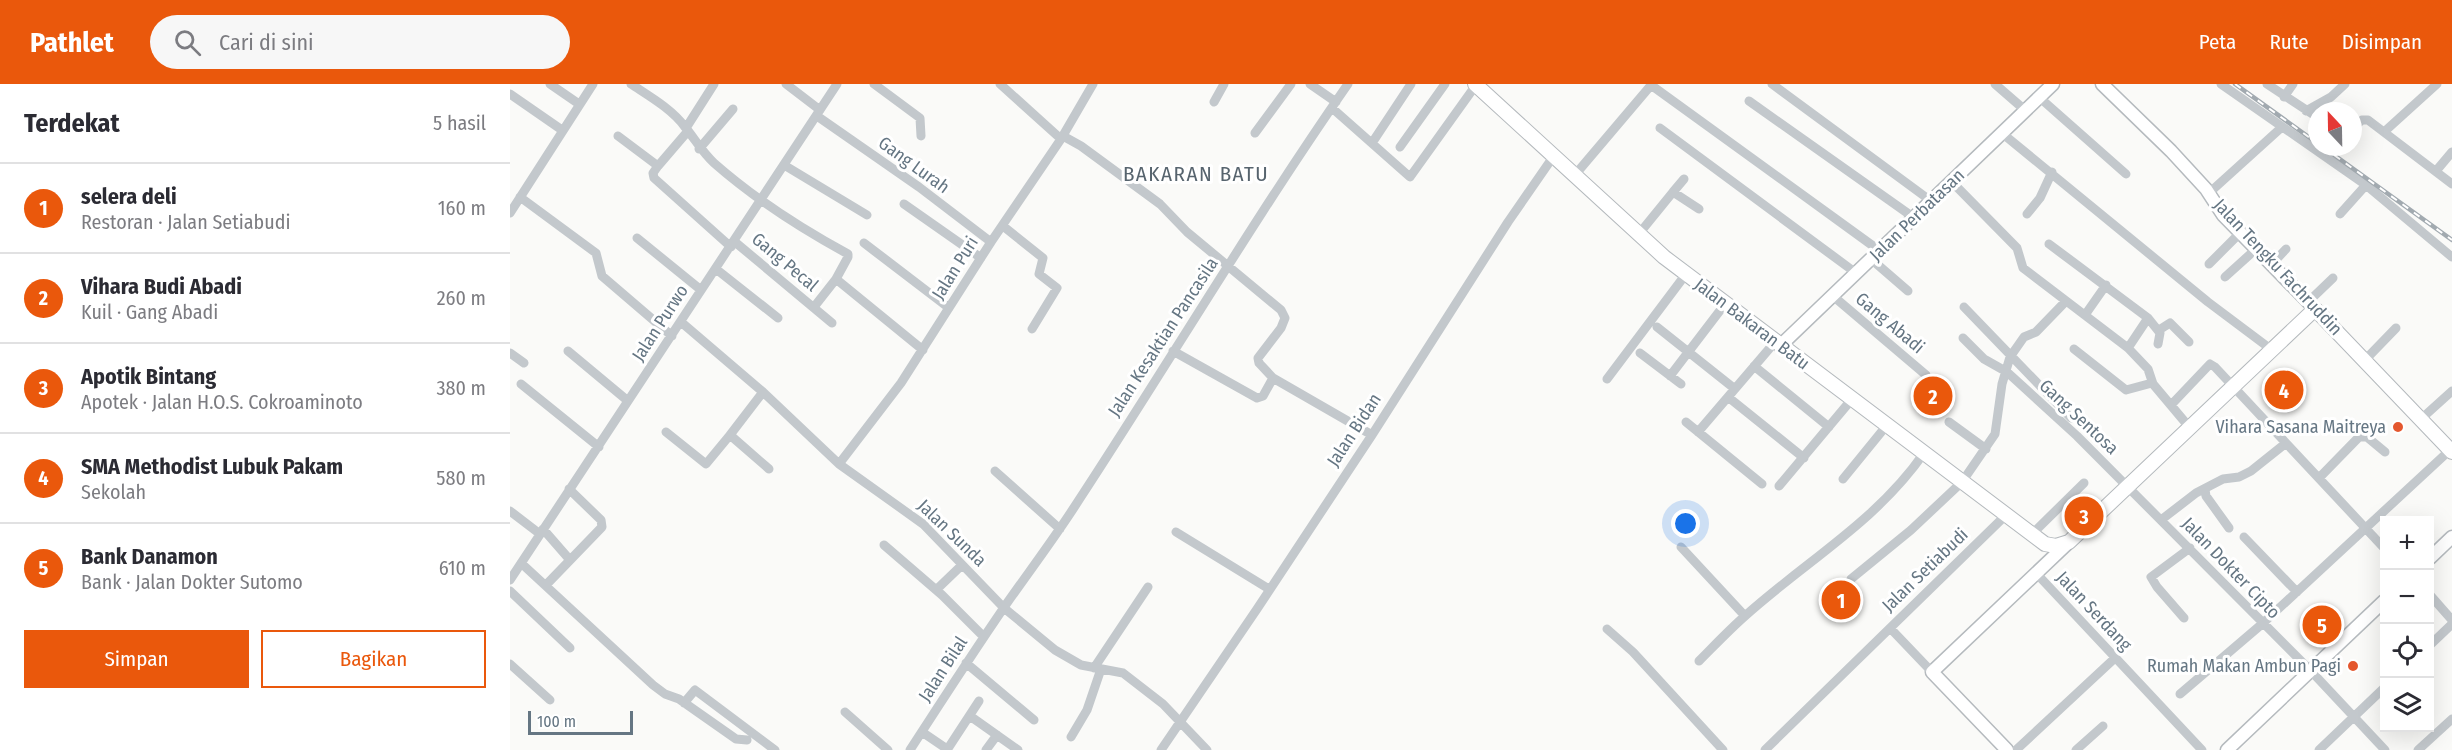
<!DOCTYPE html>
<html lang="id">
<head>
<meta charset="utf-8">
<style>
	body { margin:0; font-family:"Fira Sans Condensed",sans-serif; background:#f7f7f7; color:#2b2b33 }
	.controls { position:absolute; right:18px; bottom:18px; display:grid; overflow:hidden; border-radius:0px; box-shadow:0 6px 24px #0002 }
	.controls button { width:54px; height:54px; display:grid; place-items:center; padding:0; border:0; border-bottom:2px solid #e1e1e2; background:#fff; color:#2b2b33; font:30px sans-serif }
	.compass { position:absolute; left:1798px; top:18px; width:54px; height:54px; border-radius:50%; background:#fff; box-shadow:0 6px 24px #0002; rotate:338deg }
	.scale { position:absolute; left:18px; bottom:15px; width:105px; box-sizing:border-box; padding-left:6px; border:3px solid #657683; border-top:0; font-size:16px; line-height:21px; white-space:nowrap; color:#657683; -webkit-text-stroke:4px #fff; paint-order:stroke }
	.you { position:absolute; left:1176px; top:440px; width:21px; height:21px; margin:-15px; border:4px solid #fff; border-radius:50%; background:#1a73e8; box-shadow:0 0 0 9px #1a73e833 }
	.badge { display:grid; place-items:center; width:39px; height:39px; border-radius:50%; background:#ea580c; color:#fff; font-size:20px; font-weight:700 }
	.pin { position:absolute; translate:-50% -50%; border:3px solid #fff; box-shadow:0 2px 6px #0006 }
	.list { margin:0; padding:0; list-style:none }
	h2 { display:flex; justify-content:space-between; align-items:center; height:78px; margin:0; padding:0 24px; font-size:26px }
	h2 small { font-size:20px; font-weight:400; color:#7c7c81 }
	.list li { display:grid; grid-template-columns:39px 1fr auto; gap:18px; align-items:center; box-sizing:border-box; height:90px; padding:0 24px; border-top:2px solid #e1e1e2 }
	.list b { display:block; font-size:22px; white-space:nowrap }
	.list p { margin:0; font-size:20px; white-space:nowrap; color:#7c7c81 }
	.list em { font-size:20px; font-style:normal; color:#7c7c81 }
	.actions { display:flex; gap:12px; padding:18px 24px }
	.actions a { flex:1; padding:14px 0; border:2px solid #ea580c; border-radius:0px; text-align:center; font-size:21px; color:#ea580c }
	.actions .main { background:#ea580c; color:#fff }
	.icon { flex:none; width:33px; height:33px; fill:none; stroke:currentColor; stroke-width:2; stroke-linecap:round; stroke-linejoin:round }
	.map { position:relative; flex:none; width:1942px; height:666px; overflow:hidden }
	header { display:flex; align-items:center; gap:36px; box-sizing:border-box; height:84px; padding:0 30px; background:#ea580c; color:#fff }
	header strong { font-size:28px }
	nav { display:flex; gap:33px; margin-inline-start:auto; font-size:21px }
	.search { width:420px; height:54px; background:#f7f7f7; display:flex; align-items:center; gap:15px; box-sizing:border-box; padding:0 21px; border-radius:33px; color:#7c7c81; font-size:22px }
	main { display:flex }
	aside { flex:1; background:#fff }
	.map>svg:first-child { display:block }
</style>
</head>
<body>
<header>
<strong>Pathlet</strong>
<div class="search"><svg class="icon" aria-label="search" viewBox="0 0 24 24"><circle cx="10" cy="10" r="6"/><path d="M15 15l6 6"/></svg>Cari di sini</div>
<nav><a>Peta</a><a>Rute</a><a>Disimpan</a></nav>
</header>
<main>
<aside>
<h2>Terdekat<small>5 hasil</small></h2>
<ul class="list">
<li><span class="badge">1</span><div><b>selera deli</b><p>Restoran · Jalan Setiabudi</p></div><em>160 m</em></li>
<li><span class="badge">2</span><div><b>Vihara Budi Abadi</b><p>Kuil · Gang Abadi</p></div><em>260 m</em></li>
<li><span class="badge">3</span><div><b>Apotik Bintang</b><p>Apotek · Jalan H.O.S. Cokroaminoto</p></div><em>380 m</em></li>
<li><span class="badge">4</span><div><b>SMA Methodist Lubuk Pakam</b><p>Sekolah</p></div><em>580 m</em></li>
<li><span class="badge">5</span><div><b>Bank Danamon</b><p>Bank · Jalan Dokter Sutomo</p></div><em>610 m</em></li>
</ul>
<div class="actions"><a class="main">Simpan</a><a>Bagikan</a></div>
</aside>
<div class="map">
<svg width="1942" height="666" viewBox="0 0 1942 666">
	<rect width="100%" height="100%" fill="#fafaf8"/>
	<g fill="none" stroke-linecap="round" stroke-linejoin="round">
		<defs>
			<path id="major" d="M 1592,0 L 1661,67 L 1696,105 L 1713,131 L 1805,225
				M 1270,262 L 1543,0
				M 1920,474 L 1942,453
				M 1497,666 L 1422,588 L 1558,459
				M 1717,666 L 1874,517"/>
			<path id="highway" d="M 965,0 L 1154,173 L 1535,460 L 1546,462 L 1559,458 L 1805,225 L 1942,368"/>
		</defs>
		<!-- major casing -->
		<use href="#major" stroke="#b5babe" stroke-width="15"/>
		<!-- highway casing -->
		<use href="#highway" stroke="#b4b9bd" stroke-width="16"/>
		<!-- minor -->
		<path stroke="#c3c8cc" stroke-width="9" d="M 40,0 L 69,20
			M 121,0 C 139,12 162,25 175,43 C 185,55 192,68 204,79 C 245,115 290,144 338,170 L 338,173 L 326,195
			M 276,0 L 310,26
			M 364,0 L 410,34 L 411,52
			M 490,0 L 551,55
			M 800,0 L 826,18
			M 1262,0 L 1421,117
			M 1485,0 L 1516,27
			M 1711,0 L 1856,101 L 1942,173
			M 1757,0 L 1807,33
			M 1141,1 L 1370,167
			M 0,10 L 52,46
			M 1774,13 L 1783,0
			M 1530,14 L 1616,90
			M 1239,17 L 1403,133
			M 704,18 L 714,0
			M 822,24 L 900,93 L 966,1
			M 1796,27 L 1821,13 L 1835,0
			M 307,32 L 409,103 L 481,158
			M 176,44 L 204,0
			M 1150,44 L 1346,189
			M 1843,44 L 1852,36 L 1858,36 L 1942,100
			M 178,47 L 148,82 L 143,89 L 144,94 L 221,163
			M 1874,48 L 1927,0
			M 745,49 L 781,0
			M 1493,50 L 1698,218 L 1762,266
			M 108,52 L 148,82
			M 553,52 L 571,62 L 650,120 L 677,148 L 771,226 L 775,234 L 771,244 L 748,274 L 749,279 L 763,294
			M 862,59 L 901,0
			M 890,63 L 935,0
			M 189,65 L 223,25
			M 274,81 L 357,131
			M 1926,87 L 1942,68
			M 1064,92 L 1142,0
			M 1441,97 L 1507,164 L 1513,184 L 1517,187 L 1618,264 L 1638,285 L 1643,300 L 1680,344
			M 1163,108 L 1174,95
			M 1699,109 L 1772,43
			M 10,113 L 86,169 L 92,192 L 162,252
			M 394,120 L 471,174
			M 0,129 L 83,0
			M 1517,130 L 1530,114 L 1542,88
			M 1830,130 L 1856,101
			M 493,142 L 533,174 L 529,190 L 547,204 L 522,245
			M 1128,151 L 1163,108 L 1189,125
			M 127,154 L 191,206
			M 225,158 L 322,239
			M 354,159 L 439,224
			M 1539,160 L 1638,234 L 1650,249 L 1648,260
			M 1361,175 L 1398,207
			M 1699,180 L 1731,148
			M 1762,180 L 1776,165
			M 206,185 L 268,234
			M 1715,193 L 1746,165
			M 1323,212 L 1416,291
			M 1798,218 L 1823,194
			M 304,223 L 326,195 L 413,266
			M 1454,223 L 1561,334
			M 1575,231 L 1596,201
			M 171,238 L 253,308 L 329,380 L 413,440 L 494,524 L 545,566 L 571,581 L 613,589 L 653,620 L 697,666
			M 1147,243 L 1225,305
			M 1649,246 L 1660,239 L 1679,258
			M 1453,254 L 1474,275 L 1497,288 L 1567,352 L 1800,586 L 1875,666
			M 1618,264 L 1638,234
			M 1564,265 L 1616,306 L 1642,299
			M 58,267 L 118,317
			M 663,267 L 747,314 L 753,312 L 763,294 L 862,351
			M 0,269 L 14,279
			M 1130,269 L 1171,300
			M 1855,276 L 1886,244
			M 1244,282 L 1319,343
			M 1160,292 L 1215,220
			M 1097,295 L 1176,190
			M 11,300 L 89,363
			M 253,308 L 220,351 L 259,385
			M 1218,313 L 1294,374
			M 1661,321 L 1700,280 L 1705,283 L 1874,464
			M 1911,335 L 1942,307
			M 1176,338 L 1252,400
			M 1439,338 L 1476,365
			M 156,348 L 196,380 L 220,351
			M 1188,348 L 1265,258
			M 329,380 L 391,299 L 481,158 L 551,55 L 583,0
			M 485,387 L 550,445
			M 1809,394 L 1849,353 L 1857,353 L 1875,368
			M 1333,395 L 1377,341
			M 1269,402 L 1342,315
			M 1695,406 L 1696,412 L 1719,444
			M 0,427 L 30,450
			M 1651,436 L 1686,409 L 1713,395 L 1729,393 L 1741,387 L 1776,359
			M 33,445 L 60,476
			M 666,448 L 759,505
			M 1522,450 L 1574,399
			M 1734,453 L 1787,508
			M 374,461 L 432,511 L 474,553
			M 1171,463 L 1235,532
			M 11,479 L 143,601 L 155,610 L 169,615 L 226,655 L 237,656
			M 1526,489 L 1692,666
			M 1341,495 L 1401,446 L 1452,398 L 1485,350 L 1492,300 L 1500,273 L 1514,253 L 1526,248 L 1556,217
			M 0,496 L 327,0
			M 36,501 L 92,443 L 91,436 L 59,405
			M 426,506 L 452,481
			M 0,507 L 60,564
			M 1920,511 L 1942,536
			M 1674,534 L 1647,503 L 1641,493 L 1680,464
			M 1380,544 L 1422,588
			M 1097,545 L 1123,568 L 1213,666
			M 1920,561 L 1942,540
			M 1189,577 C 1204,562 1219,546 1235,532 C 1296,477 1366,438 1414,369
			M 456,579 L 524,636
			M 0,580 L 40,616
			M 584,584 L 638,503
			M 1670,610 L 1752,540 L 1940,366
			M 174,619 L 185,606 L 265,666
			M 335,628 L 378,666
			M 460,632 L 508,666
			M 412,648 L 437,665
			M 561,653 L 577,626 L 591,585
			M 400,666 C 431,618 462,570 495,522 C 518,489 543,456 565,422 C 657,282 742,138 838,0
			M 437,666 L 469,617
			M 476,666 L 487,651
			M 651,666 L 747,525 L 862,351 L 998,138 L 1043,73
			M 1255,666 L 1496,431
			M 1506,666 L 1605,574
			M 1566,666 L 1593,642
			M 1809,666 L 1874,604
			M 1908,666 L 1942,635"/>
		<!-- major -->
		<use href="#major" stroke="#fff" stroke-width="12"/>
		<!-- highway -->
		<use href="#highway" stroke="#fff" stroke-width="14"/>
		<defs>
			<path id="rail" d="M 1725,0 L 1807,59
				M 1813,63 L 1942,156"/>
		</defs>
		<!-- rail casing -->
		<use href="#rail" stroke="#a2aab0" stroke-width="4.5"/>
		<!-- rail -->
		<use href="#rail" stroke="#fff" stroke-width="2" stroke-dasharray="7" stroke-linecap="butt"/>
	</g>
	<!-- markers -->
	<g fill="#e4572e" stroke="#fff" stroke-width="2">
		<circle cx="1888" cy="343" r="6"/>
		<circle cx="1843" cy="582" r="6"/>
	</g>
	<g text-anchor="middle" stroke-width="6" stroke-linejoin="round" paint-order="stroke">
		<!-- street labels -->
		<g font-size="18" fill="#657683" stroke="#fff">
			<text transform="translate(404 81) rotate(36)" y="6">Gang Lurah</text>
			<text transform="translate(1407 131) rotate(-44)" y="6">Jalan Perbatasan</text>
			<text transform="translate(275 178) rotate(40)" y="6">Gang Pecal</text>
			<text transform="translate(1768 183) rotate(47)" y="6">Jalan Tengku Fachruddin</text>
			<text transform="translate(445 184) rotate(-58)" y="6">Jalan Puri</text>
			<text transform="translate(150 239) rotate(-57)" y="6">Jalan Purwo</text>
			<text transform="translate(1380 239) rotate(40)" y="6">Gang Abadi</text>
			<text transform="translate(1242 240) rotate(37)" y="6">Jalan Bakaran Batu</text>
			<text transform="translate(653 253) rotate(-57)" y="6">Jalan Kesaktian Pancasila</text>
			<text transform="translate(1569 333) rotate(43)" y="6">Gang Sentosa</text>
			<text transform="translate(844 346) rotate(-57)" y="6">Jalan Bidan</text>
			<text transform="translate(442 449) rotate(44)" y="6">Jalan Sunda</text>
			<text transform="translate(1721 484) rotate(46)" y="6">Jalan Dokter Cipto</text>
			<text transform="translate(1415 486) rotate(-44)" y="6">Jalan Setiabudi</text>
			<text transform="translate(1584 527) rotate(47)" y="6">Jalan Serdang</text>
			<text transform="translate(433 585) rotate(-57)" y="6">Jalan Bilal</text>
		</g>
		<!-- poi labels -->
		<g font-size="18" fill="#657683" stroke="#fff" text-anchor="end">
			<text x="1876" y="349">Vihara Sasana Maitreya</text>
			<text x="1831" y="588">Rumah Makan Ambun Pagi</text>
		</g>
		<!-- quarter labels -->
		<g font-size="21" letter-spacing="1.5" fill="#57646e" stroke="#fff">
			<text x="686" y="97">BAKARAN BATU</text>
		</g>
	</g>
</svg>
<div class="controls">
<button>+</button>
<button>−</button>
<button><svg class="icon" aria-label="locate" viewBox="0 0 24 24"><circle cx="12" cy="12" r="6"/><path d="M12 2v4M12 18v4M2 12h4M18 12h4"/></svg></button>
<button><svg class="icon" aria-label="layers" viewBox="0 0 24 24"><path d="M12 4l9 5-9 5-9-5zM3 14l9 5 9-5"/></svg></button>
</div>
<svg class="compass" viewBox="-18 -18 36 36"><path d="M0-13l5 13h-10z" fill="#e53935"/><path d="M0 13l5-13h-10z" fill="#7c7c81"/></svg>
<div class="scale">100 m</div>
<div class="you"></div>
<div class="pin badge" style="left:1331px;top:516px">1</div>
<div class="pin badge" style="left:1423px;top:312px">2</div>
<div class="pin badge" style="left:1574px;top:432px">3</div>
<div class="pin badge" style="left:1774px;top:306px">4</div>
<div class="pin badge" style="left:1812px;top:541px">5</div>
</div>
</main>
</body>
</html>
